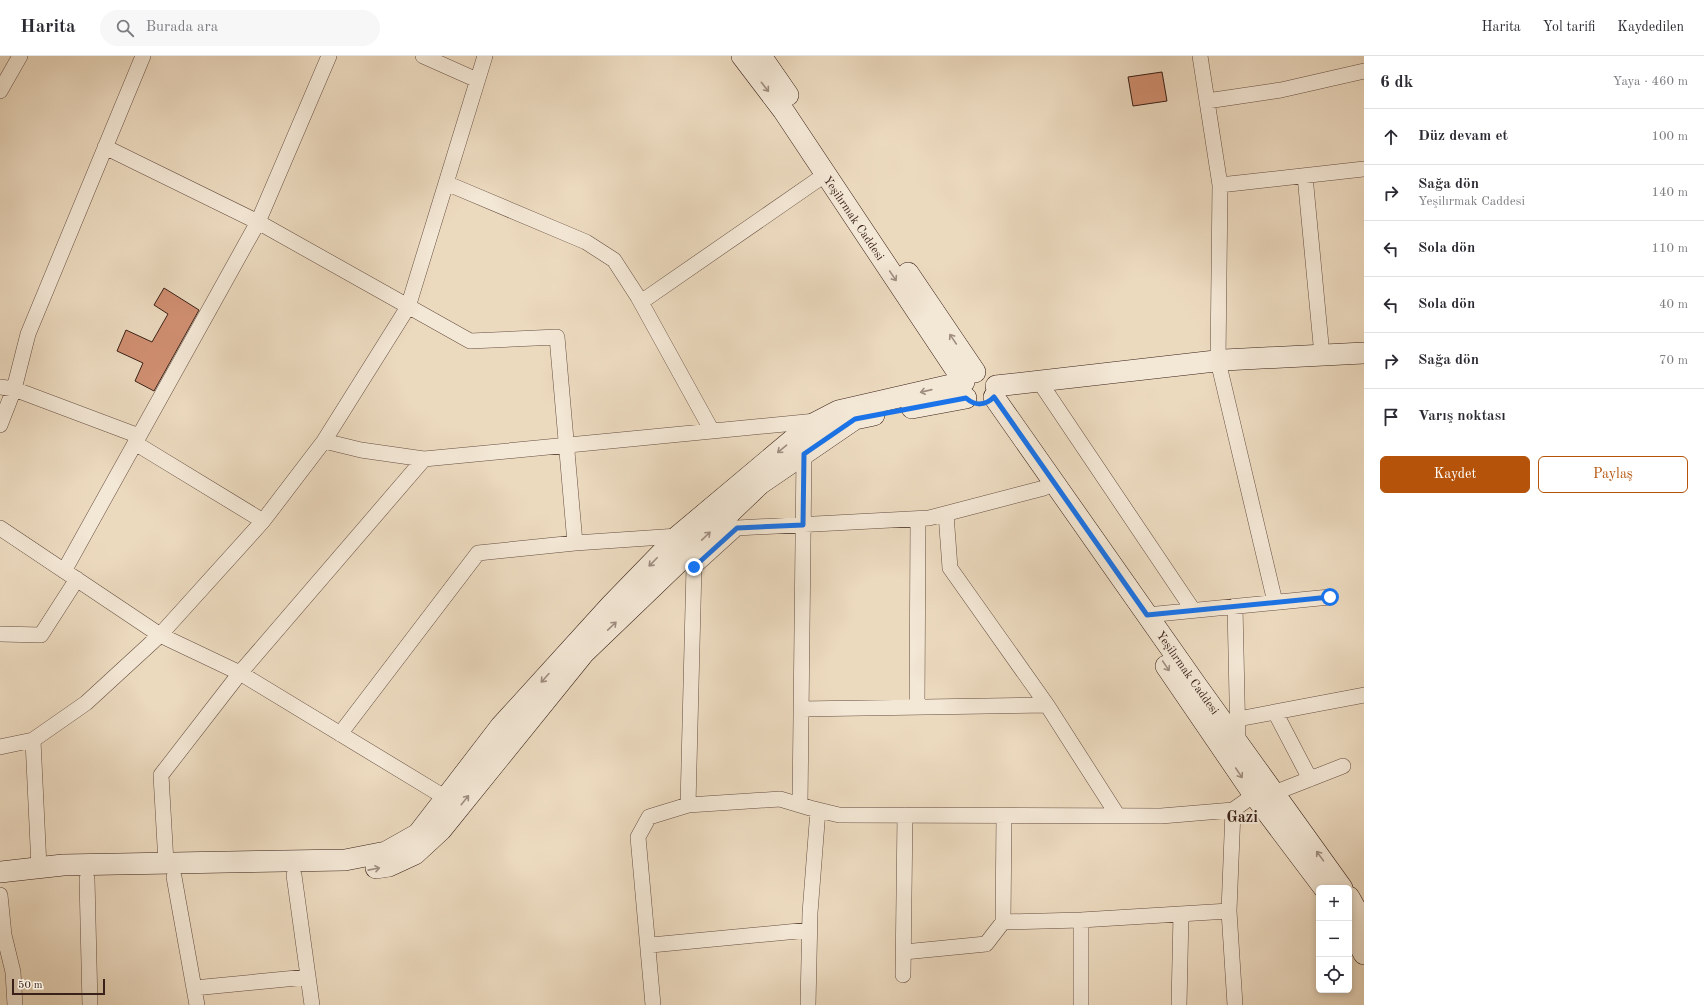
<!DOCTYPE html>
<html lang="tr">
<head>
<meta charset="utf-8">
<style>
	body { margin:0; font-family:"Old Standard TT",serif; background:#f7f7f7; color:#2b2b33 }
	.controls { position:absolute; right:12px; bottom:12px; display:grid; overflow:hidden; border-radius:6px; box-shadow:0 2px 6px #0003 }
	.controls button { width:36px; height:36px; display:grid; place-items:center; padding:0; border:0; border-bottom:1px solid #e1e1e2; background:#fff; color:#2b2b33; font:20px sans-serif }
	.scale { position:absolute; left:12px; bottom:10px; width:93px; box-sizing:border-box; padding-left:4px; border:2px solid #392018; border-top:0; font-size:11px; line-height:14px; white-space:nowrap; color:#392018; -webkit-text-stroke:3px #f3e7d5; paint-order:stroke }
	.stop { position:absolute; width:12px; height:12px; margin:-9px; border:3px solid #1a73e8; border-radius:50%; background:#fff }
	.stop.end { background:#1a73e8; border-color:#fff; box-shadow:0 1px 4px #0008 }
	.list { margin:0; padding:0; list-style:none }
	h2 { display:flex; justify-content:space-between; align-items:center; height:52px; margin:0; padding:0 16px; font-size:17px }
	h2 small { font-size:13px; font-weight:400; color:#7c7c81 }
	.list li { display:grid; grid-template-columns:26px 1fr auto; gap:12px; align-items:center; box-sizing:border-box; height:56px; padding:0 16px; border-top:1px solid #e1e1e2 }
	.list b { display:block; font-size:15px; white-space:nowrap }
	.list p { margin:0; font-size:13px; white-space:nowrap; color:#7c7c81 }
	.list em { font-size:13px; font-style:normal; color:#7c7c81 }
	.actions { display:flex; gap:8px; padding:12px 16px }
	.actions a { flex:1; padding:9px 0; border:1px solid #b45309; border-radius:6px; text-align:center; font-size:14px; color:#b45309 }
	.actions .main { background:#b45309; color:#fff }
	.icon { flex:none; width:22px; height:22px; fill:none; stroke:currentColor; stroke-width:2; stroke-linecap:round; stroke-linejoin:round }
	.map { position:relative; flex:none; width:1364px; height:949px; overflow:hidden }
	header { display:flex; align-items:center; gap:24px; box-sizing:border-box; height:56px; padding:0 20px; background:#fff; border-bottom:1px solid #e1e1e2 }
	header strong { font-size:19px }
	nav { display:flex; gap:22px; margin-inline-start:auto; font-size:14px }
	.search { width:280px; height:36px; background:#f7f7f7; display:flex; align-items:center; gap:10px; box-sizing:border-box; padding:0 14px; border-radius:22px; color:#7c7c81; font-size:15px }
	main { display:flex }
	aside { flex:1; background:#fff }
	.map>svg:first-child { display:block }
</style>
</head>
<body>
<header>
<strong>Harita</strong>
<div class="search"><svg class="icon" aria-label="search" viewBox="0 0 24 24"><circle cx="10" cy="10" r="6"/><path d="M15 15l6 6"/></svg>Burada ara</div>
<nav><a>Harita</a><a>Yol tarifi</a><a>Kaydedilen</a></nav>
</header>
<main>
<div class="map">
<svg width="1364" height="949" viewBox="0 0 1364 949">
	<rect width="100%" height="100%" fill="#ecdabf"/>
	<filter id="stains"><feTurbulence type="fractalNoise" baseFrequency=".005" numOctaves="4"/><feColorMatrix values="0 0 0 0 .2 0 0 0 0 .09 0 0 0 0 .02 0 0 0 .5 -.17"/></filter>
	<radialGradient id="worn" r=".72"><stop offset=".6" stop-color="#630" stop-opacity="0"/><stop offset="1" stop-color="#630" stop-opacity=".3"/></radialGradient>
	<!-- building -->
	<path fill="#d08f71" stroke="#392018" d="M 1162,16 L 1167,45 L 1133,50 L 1128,21 Z
		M 164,232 L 199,254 L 154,335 L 135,325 L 143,307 L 117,295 L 126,274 L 152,286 L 168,258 L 154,249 Z"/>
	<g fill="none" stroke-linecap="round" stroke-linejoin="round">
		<defs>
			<path id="street" d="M 423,0 L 477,24
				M 1200,0 L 1220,129 L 1218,305 L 1275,546
				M 0,35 L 20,0
				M 1207,45 L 1281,34 L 1364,15
				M 105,91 L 258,166 L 470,285 L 557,281 L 575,487
				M 1305,120 L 1322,299
				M 446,127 L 586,186 L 614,204 L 638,241 L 712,375
				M 1220,129 L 1364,113
				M 641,246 L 826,118
				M 1039,325 L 1193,554
				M 0,331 L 14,333 L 139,380
				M 0,369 L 14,333 L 28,278 L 143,0
				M 324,385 L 361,394 L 424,403
				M 135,387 L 263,465
				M 946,458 L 950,512 L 1047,649 L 1118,760
				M 0,472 L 160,579 L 240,617 L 446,742
				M 64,515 L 258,166 L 329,0
				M 1235,550 L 1238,687
				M 1147,559 L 1330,541
				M 0,578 L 41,579 L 77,523
				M 917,651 L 918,463
				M 801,653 L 1047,649
				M 1275,656 L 1310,723
				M 1238,663 L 1364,639
				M 340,678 L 478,497 L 575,487 L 678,480
				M 33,684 L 39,811
				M 0,691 L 33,684 L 86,647 L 160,579 L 263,465 L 324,385 L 408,251 L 485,0
				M 1274,737 L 1343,710
				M 688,749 L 694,511 L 737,472 L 929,462 L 1044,432
				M 800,749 L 804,398
				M 1004,760 L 1003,866 L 1081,864 L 1229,855 L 1233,754
				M 166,807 L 161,719 L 240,617 L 424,403 L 816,365
				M 294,819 L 312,949
				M 174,821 L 197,949
				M 87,823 L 90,949
				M 0,839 L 4,879 L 13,916 L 15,949
				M 1229,855 L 1235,949
				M 1081,864 L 1081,949
				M 651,889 L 809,874
				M 904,896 L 986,888 L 1003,866
				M 903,919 L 905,759
				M 194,932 L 307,921
				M 653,949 L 638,781 L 649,761 L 688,749 L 780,743 L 810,752 L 839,759 L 1161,760 L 1233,754 L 1254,739
				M 808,949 L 810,857 L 818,754
				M 1179,949 L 1181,858"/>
			<g id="secondary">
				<path d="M 761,0 L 788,39"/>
				<path d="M 908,217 L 975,316"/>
				<path d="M 996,330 L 1224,304 L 1364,297"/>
				<path id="s1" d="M 994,341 L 1197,630 L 1342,832"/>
				<path d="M 912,352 L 966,342"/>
				<path d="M 1166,610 L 1254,739 L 1324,832"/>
				<path d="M 376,812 L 389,810 L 415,798 L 441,774 L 584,597 L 760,428 L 855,363 L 874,359"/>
				<path d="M 0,816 L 63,809 L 345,804 L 386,796 L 418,778 L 501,670 L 611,549 L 678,480 L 809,370 L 838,355 L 964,326 L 783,54 L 742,0"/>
				<path d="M 1349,841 L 1364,868"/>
				<path d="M 1349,870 L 1364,898"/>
			</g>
		</defs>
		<!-- street casing -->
		<use href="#street" stroke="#664e42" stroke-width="16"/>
		<!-- secondary casing -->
		<use href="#secondary" stroke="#392018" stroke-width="22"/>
		<!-- street -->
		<use href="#street" stroke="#f3e7d5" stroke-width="15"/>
		<!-- secondary -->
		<use href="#secondary" stroke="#f3e7d5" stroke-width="21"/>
	</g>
	<!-- one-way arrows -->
	<defs><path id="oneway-shaft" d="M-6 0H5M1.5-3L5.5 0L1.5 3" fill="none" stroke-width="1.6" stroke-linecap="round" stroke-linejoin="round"/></defs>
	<g stroke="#9f8d80">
		<use href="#oneway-shaft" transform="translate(765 31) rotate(52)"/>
		<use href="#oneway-shaft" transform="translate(893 220) rotate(56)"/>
		<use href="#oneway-shaft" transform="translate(953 283) rotate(-124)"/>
		<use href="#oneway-shaft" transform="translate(926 335) rotate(167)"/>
		<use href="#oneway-shaft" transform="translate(782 393) rotate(140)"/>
		<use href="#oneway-shaft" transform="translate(706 480) rotate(-44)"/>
		<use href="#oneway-shaft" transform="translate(653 506) rotate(134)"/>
		<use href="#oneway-shaft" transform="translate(612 570) rotate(-44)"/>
		<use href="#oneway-shaft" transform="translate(1166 610) rotate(56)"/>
		<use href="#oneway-shaft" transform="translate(545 622) rotate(132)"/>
		<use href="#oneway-shaft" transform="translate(1239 717) rotate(56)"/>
		<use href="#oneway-shaft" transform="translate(465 744) rotate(-51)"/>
		<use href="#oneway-shaft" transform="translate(1320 800) rotate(-126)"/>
		<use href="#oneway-shaft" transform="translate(374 813) rotate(-11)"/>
	</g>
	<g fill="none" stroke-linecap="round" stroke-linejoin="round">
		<!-- route -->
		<path stroke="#1a73e8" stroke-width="5" d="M 694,511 L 737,472 L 803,469 L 804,398 L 855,363 L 966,342 C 975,350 985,350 994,341 L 1147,559 L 1330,541"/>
	</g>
	<g text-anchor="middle" stroke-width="4" stroke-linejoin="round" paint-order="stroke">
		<!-- street labels -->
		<g font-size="12" fill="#392018" stroke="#f3e7d5">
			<text transform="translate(854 162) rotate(56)" y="4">Yeşilırmak Caddesi</text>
			<text dy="4" stroke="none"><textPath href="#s1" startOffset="337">Yeşilırmak Caddesi</textPath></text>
		</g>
		<!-- district labels -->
		<g font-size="16" font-weight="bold" fill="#392018" stroke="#f3e7d5">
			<text x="1242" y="766">Gazi</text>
		</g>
	</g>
	<rect width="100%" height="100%" filter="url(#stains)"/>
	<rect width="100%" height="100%" fill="url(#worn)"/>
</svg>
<div class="controls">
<button>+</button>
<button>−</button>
<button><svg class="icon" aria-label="locate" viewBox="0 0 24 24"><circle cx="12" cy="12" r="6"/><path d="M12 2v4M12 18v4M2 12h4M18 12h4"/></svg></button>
</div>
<div class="scale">50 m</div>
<div class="stop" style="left:1330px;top:541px"></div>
<div class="stop end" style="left:694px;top:511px"></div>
</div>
<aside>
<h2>6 dk<small>Yaya · 460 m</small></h2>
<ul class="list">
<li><svg class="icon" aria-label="ahead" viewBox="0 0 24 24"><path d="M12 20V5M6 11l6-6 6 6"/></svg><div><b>Düz devam et</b></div><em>100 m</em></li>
<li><svg class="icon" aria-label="right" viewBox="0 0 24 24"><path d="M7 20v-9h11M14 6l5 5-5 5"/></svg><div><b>Sağa dön</b><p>Yeşilırmak Caddesi</p></div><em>140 m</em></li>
<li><svg class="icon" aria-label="left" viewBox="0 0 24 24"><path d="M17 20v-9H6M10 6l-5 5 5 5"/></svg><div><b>Sola dön</b></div><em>110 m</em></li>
<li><svg class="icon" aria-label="left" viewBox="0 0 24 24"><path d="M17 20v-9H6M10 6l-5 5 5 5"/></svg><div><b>Sola dön</b></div><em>40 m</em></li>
<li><svg class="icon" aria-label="right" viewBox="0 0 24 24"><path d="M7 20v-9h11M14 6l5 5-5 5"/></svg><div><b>Sağa dön</b></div><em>70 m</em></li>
<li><svg class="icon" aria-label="arrive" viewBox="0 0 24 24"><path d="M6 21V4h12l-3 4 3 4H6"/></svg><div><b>Varış noktası</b></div></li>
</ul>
<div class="actions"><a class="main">Kaydet</a><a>Paylaş</a></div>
</aside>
</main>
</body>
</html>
